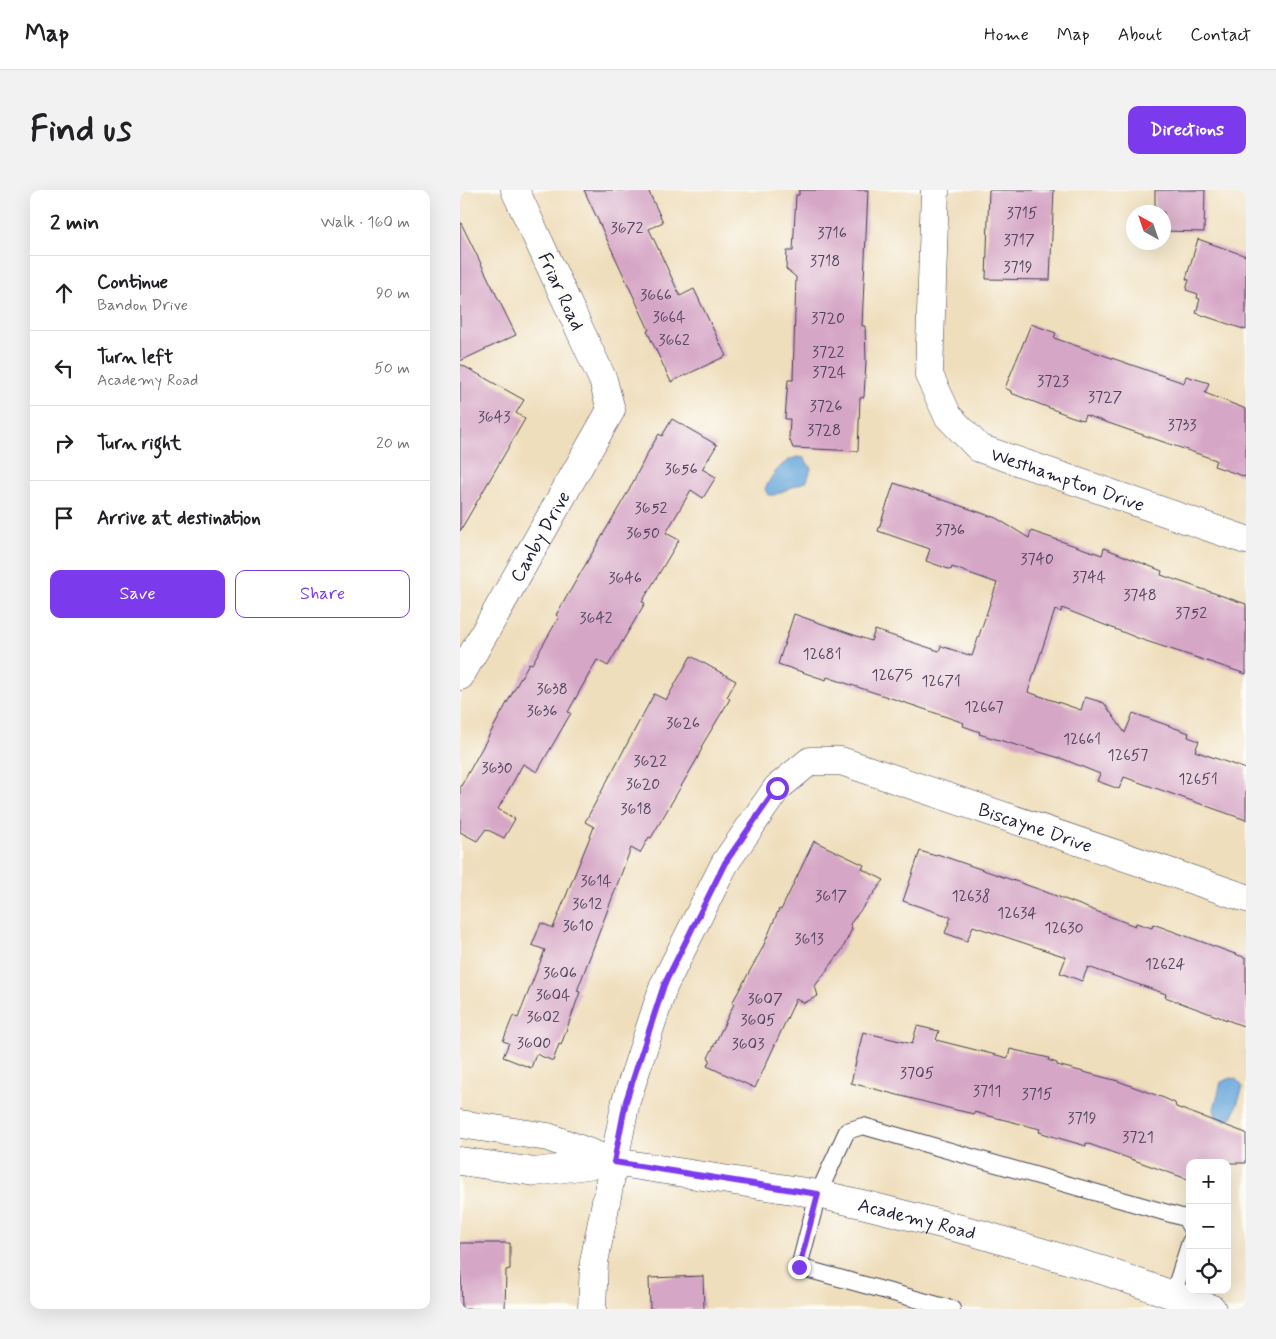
<!DOCTYPE html>
<html lang="en">
<head>
<meta charset="utf-8">
<style>
	body { margin:0; font-family:Mynerve,sans-serif; background:#f2f2f2; color:#202124 }
	.controls { position:absolute; right:15px; bottom:15px; display:grid; overflow:hidden; border-radius:10px; box-shadow:0 5px 20px #0002 }
	.controls button { width:45px; height:45px; display:grid; place-items:center; padding:0; border:0; border-bottom:1px solid #e0e0e0; background:#fff; color:#202124; font:25px sans-serif }
	.compass { position:absolute; left:666px; top:15px; width:45px; height:45px; border-radius:50%; background:#fff; box-shadow:0 5px 20px #0002; rotate:320deg }
	.stop { position:absolute; width:15px; height:15px; margin:-11px; border:4px solid #7c3aed; border-radius:50%; background:#fff }
	.stop.end { background:#7c3aed; border-color:#fff; box-shadow:0 1px 5px #0008 }
	.list { margin:0; padding:0; list-style:none }
	h2 { display:flex; justify-content:space-between; align-items:center; height:65px; margin:0; padding:0 20px; font-size:21px }
	h2 small { font-size:16px; font-weight:400; color:#757577 }
	.list li { display:grid; grid-template-columns:32px 1fr auto; gap:15px; align-items:center; box-sizing:border-box; height:75px; padding:0 20px; border-top:1px solid #e0e0e0 }
	.list b { display:block; font-size:19px; white-space:nowrap }
	.list p { margin:0; font-size:16px; white-space:nowrap; color:#757577 }
	.list em { font-size:16px; font-style:normal; color:#757577 }
	.actions { display:flex; gap:10px; padding:15px 20px }
	.actions a { flex:1; padding:11px 0; border:1px solid #7c3aed; border-radius:10px; text-align:center; font-size:18px; color:#7c3aed }
	.actions .main { background:#7c3aed; color:#fff }
	.icon { flex:none; width:28px; height:28px; fill:none; stroke:currentColor; stroke-width:2; stroke-linecap:round; stroke-linejoin:round }
	.map { position:relative; flex:none; width:786px; height:1119px; overflow:hidden; border-radius:10px }
	header { display:flex; align-items:center; gap:30px; box-sizing:border-box; height:70px; padding:0 25px; background:#fff; border-bottom:1px solid #e0e0e0 }
	header strong { font-size:24px }
	nav { display:flex; gap:28px; margin-inline-start:auto; font-size:18px }
	.intro { display:flex; align-items:center; justify-content:space-between; box-sizing:border-box; height:120px; padding:0 30px }
	h1 { margin:0; font-size:35px }
	.button { padding:12px 22px; border-radius:10px; background:#7c3aed; color:#fff; font-size:18px; font-weight:700 }
	main { display:flex; gap:30px; padding:0 30px }
	aside { flex:1; background:#fff; border-radius:10px; box-shadow:0 5px 20px #0002 }
	.map>svg:first-child { display:block }
</style>
</head>
<body>
<header>
<strong>Map</strong>
<nav><a>Home</a><a>Map</a><a>About</a><a>Contact</a></nav>
</header>
<div class="intro"><h1>Find us</h1><a class="button">Directions</a></div>
<main>
<aside>
<h2>2 min<small>Walk · 160 m</small></h2>
<ul class="list">
<li><svg class="icon" aria-label="ahead" viewBox="0 0 24 24"><path d="M12 20V5M6 11l6-6 6 6"/></svg><div><b>Continue</b><p>Bandon Drive</p></div><em>90 m</em></li>
<li><svg class="icon" aria-label="left" viewBox="0 0 24 24"><path d="M17 20v-9H6M10 6l-5 5 5 5"/></svg><div><b>Turn left</b><p>Academy Road</p></div><em>50 m</em></li>
<li><svg class="icon" aria-label="right" viewBox="0 0 24 24"><path d="M7 20v-9h11M14 6l5 5-5 5"/></svg><div><b>Turn right</b></div><em>20 m</em></li>
<li><svg class="icon" aria-label="arrive" viewBox="0 0 24 24"><path d="M6 21V4h12l-3 4 3 4H6"/></svg><div><b>Arrive at destination</b></div></li>
</ul>
<div class="actions"><a class="main">Save</a><a>Share</a></div>
</aside>
<div class="map">
<svg width="786" height="1119" viewBox="0 0 786 1119">
	<rect width="100%" height="100%" fill="#fdfcf7"/>
	<filter id="ink" filterUnits="userSpaceOnUse"><feTurbulence type="fractalNoise" baseFrequency=".02" numOctaves="2"/><feDisplacementMap in="SourceGraphic" scale="10" xChannelSelector="R" yChannelSelector="G"/><feConvolveMatrix kernelMatrix="1 2 1 2 8 2 1 2 1" color-interpolation-filters="sRGB"/></filter>
	<filter id="wash" filterUnits="userSpaceOnUse"><feTurbulence type="fractalNoise" baseFrequency=".0096" numOctaves="4" result="noise"/><feDisplacementMap in="SourceGraphic" scale="20" xChannelSelector="R" yChannelSelector="G"/><feGaussianBlur stdDeviation="1.12" result="paint"/><feColorMatrix in="noise" values="0 0 0 0 0 0 0 0 0 0 0 0 0 0 0 0 0 1.4 0 .05"/><feComposite in="paint" operator="in"/></filter>
	<g filter="url(#wash)">
		<rect width="100%" height="100%" fill="#efdebc"/>
		<!-- water -->
		<path fill="#6aa8dc" stroke="#46658c" d="M 337,267 L 344,268 L 351,278 L 347,291 L 314,305 L 308,305 L 305,299 C 312,285 320,272 337,267 Z
			M 771,888 L 776,889 L 783,897 L 773,926 L 765,931 L 756,927 L 754,919 L 761,892 Z"/>
		<g id="blocks">
			<!-- building -->
			<path fill="#d6a6c6" d="M 124,0 L 188,0 L 203,32 L 189,39 L 210,84 L 220,106 L 234,99 L 266,166 L 211,192 L 187,141 L 189,140 Z
				M 339,0 L 408,0 L 402,136 L 405,136 L 406,172 L 404,207 L 400,208 L 398,261 L 333,258 L 329,248 L 330,229 L 325,229 L 328,190 L 333,190 L 336,87 L 326,79 L 327,61 L 333,61 L 336,5 L 339,5 Z
				M 529,0 L 594,0 L 590,90 L 526,89 Z
				M 695,0 L 745,0 L 744,42 L 704,41 L 704,22 L 695,22 Z
				M 0,31 L 56,145 L 0,171 Z
				M 738,49 L 786,66 L 786,140 L 736,123 L 740,109 L 737,108 L 738,104 L 726,100 L 729,90 L 726,89 Z
				M 571,134 L 596,143 L 594,148 L 724,193 L 726,186 L 749,193 L 745,203 L 786,219 L 786,287 L 754,276 L 756,270 L 625,225 L 623,230 L 610,226 L 551,203 L 551,201 L 545,198 Z
				M 0,174 L 64,210 L 56,223 L 65,229 L 0,341 Z
				M 212,229 L 257,255 L 242,279 L 256,287 L 243,308 L 231,300 L 206,343 L 219,350 L 182,412 L 185,413 L 148,476 L 137,470 L 108,522 L 111,523 L 77,582 L 63,574 L 38,619 L 55,629 L 44,648 L 26,639 L 17,651 L 0,642 L 0,598 L 69,473 L 72,474 L 99,427 L 96,425 L 169,300 L 187,264 L 199,244 L 202,246 Z
				M 434,293 L 536,328 L 569,348 L 571,341 L 642,365 L 644,358 L 702,381 L 701,385 L 786,414 L 786,484 L 680,449 L 602,418 L 601,422 L 595,420 L 568,502 L 621,520 L 625,507 L 644,513 L 665,543 L 673,523 L 729,543 L 728,547 L 739,551 L 735,561 L 786,579 L 786,630 L 664,587 L 659,599 L 637,591 L 640,584 L 603,569 L 519,544 L 520,542 L 503,536 L 504,533 L 458,517 L 367,487 L 366,490 L 318,474 L 334,424 L 411,451 L 415,440 L 479,461 L 481,456 L 512,466 L 537,393 L 492,377 L 491,380 L 466,371 L 470,359 L 418,341 Z
				M 231,466 L 276,491 L 267,507 L 270,509 L 241,557 L 242,558 L 237,569 L 191,648 L 189,647 L 180,663 L 171,658 L 117,801 L 120,802 L 101,855 L 99,854 L 93,871 L 76,864 L 71,878 L 43,867 L 49,853 L 43,851 L 53,826 L 58,828 L 85,760 L 72,755 L 81,733 L 93,738 L 134,637 L 125,632 L 194,504 L 206,510 Z
				M 354,651 L 404,675 L 402,679 L 424,690 L 390,734 L 392,739 L 382,760 L 355,796 L 358,806 L 344,813 L 336,809 L 295,898 L 247,876 L 250,869 L 248,868 L 274,814 L 272,813 L 302,759 L 319,719 L 321,720 Z
				M 460,661 L 476,666 L 477,664 L 578,699 L 675,736 L 676,733 L 692,738 L 693,734 L 786,768 L 786,837 L 705,807 L 706,804 L 628,777 L 622,791 L 600,783 L 606,767 L 513,736 L 507,751 L 485,743 L 491,727 L 443,711 Z
				M 457,836 L 479,841 L 476,850 L 548,868 L 550,859 L 589,868 L 588,870 L 597,873 L 597,875 L 658,891 L 704,908 L 715,913 L 716,917 L 786,943 L 786,973 L 730,973 L 730,990 L 626,953 L 626,956 L 595,947 L 579,942 L 580,939 L 514,922 L 514,924 L 496,920 L 391,893 L 403,842 L 452,854 Z
				M 0,1053 L 50,1053 L 50,1079 L 46,1080 L 45,1119 L 2,1119 Z
				M 243,1086 L 244,1119 L 190,1119 L 189,1088 Z"/>
		</g>
	</g>
	<g filter="url(#ink)">
		<use href="#blocks" fill-opacity="0" stroke="#413e4e" stroke-width="1"/>
		<g fill="none" stroke-linecap="round" stroke-linejoin="round">
			<defs>
				<path id="lane" d="M 713,1105 L 730,1052
					M 492,1119 L 339,1077 L 358,1004 L 387,941 L 403,936 L 725,1028 L 730,1037"/>
				<g id="street">
					<path id="s1" d="M 475,0 L 469,185 L 488,226 L 519,258 L 786,350"/>
					<path id="s2" d="M 0,486 L 151,220 L 143,190 L 55,0"/>
					<path id="s3" d="M 132,1119 L 134,1072 L 166,911 L 204,795 L 265,673 L 317,598 L 350,571 L 381,571 L 786,708"/>
				</g>
				<g id="secondary">
					<path id="s4" d="M 0,934 L 88,947 L 154,972 L 358,1004 L 406,1015 L 517,1043 L 645,1081 L 752,1119"/>
					<path d="M 0,971 L 75,982 L 150,972"/>
				</g>
			</defs>
			<!-- lane casing -->
			<use href="#lane" stroke="#413e4e" stroke-width="18"/>
			<!-- street casing -->
			<use href="#street" stroke="#413e4e" stroke-width="29"/>
			<!-- secondary casing -->
			<use href="#secondary" stroke="#413e4e" stroke-width="29"/>
			<!-- lane -->
			<use href="#lane" stroke="#fff" stroke-width="16"/>
			<!-- street -->
			<use href="#street" stroke="#fff" stroke-width="28"/>
			<!-- secondary -->
			<use href="#secondary" stroke="#fff" stroke-width="28"/>
		</g>
	</g>
	<g fill="none" stroke-linecap="round" stroke-linejoin="round" filter="url(#ink)">
		<!-- route -->
		<path stroke="#7c3aed" stroke-width="6" d="M 317,598 L 265,673 L 204,795 L 166,911 L 154,972 L 358,1004 L 339,1077"/>
	</g>
	<g text-anchor="middle" stroke-width="5" stroke-linejoin="round" paint-order="stroke">
		<!-- number labels -->
		<g font-size="16" fill="#4f435e">
			<text x="562" y="28">3715</text>
			<text x="167" y="43">3672</text>
			<text x="372" y="48">3716</text>
			<text x="559" y="55">3717</text>
			<text x="365" y="76">3718</text>
			<text x="558" y="82">3719</text>
			<text x="196" y="110">3666</text>
			<text x="209" y="132">3664</text>
			<text x="368" y="133">3720</text>
			<text x="214" y="155">3662</text>
			<text x="368" y="167">3722</text>
			<text x="369" y="187">3724</text>
			<text x="593" y="196">3723</text>
			<text x="645" y="212">3727</text>
			<text x="366" y="221">3726</text>
			<text x="34" y="232">3643</text>
			<text x="722" y="240">3733</text>
			<text x="364" y="245">3728</text>
			<text x="221" y="284">3656</text>
			<text x="191" y="323">3652</text>
			<text x="490" y="345">3736</text>
			<text x="183" y="348">3650</text>
			<text x="577" y="374">3740</text>
			<text x="629" y="392">3744</text>
			<text x="165" y="393">3646</text>
			<text x="680" y="410">3748</text>
			<text x="731" y="428">3752</text>
			<text x="136" y="433">3642</text>
			<text x="362" y="469">12681</text>
			<text x="432" y="490">12675</text>
			<text x="481" y="496">12671</text>
			<text x="92" y="504">3638</text>
			<text x="524" y="522">12667</text>
			<text x="82" y="526">3636</text>
			<text x="223" y="538">3626</text>
			<text x="622" y="554">12661</text>
			<text x="668" y="570">12657</text>
			<text x="190" y="576">3622</text>
			<text x="37" y="583">3630</text>
			<text x="738" y="594">12651</text>
			<text x="183" y="599">3620</text>
			<text x="176" y="624">3618</text>
			<text x="136" y="696">3614</text>
			<text x="371" y="711">3617</text>
			<text x="511" y="711">12638</text>
			<text x="127" y="719">3612</text>
			<text x="557" y="728">12634</text>
			<text x="118" y="741">3610</text>
			<text x="604" y="743">12630</text>
			<text x="349" y="754">3613</text>
			<text x="705" y="779">12624</text>
			<text x="100" y="788">3606</text>
			<text x="93" y="810">3604</text>
			<text x="305" y="814">3607</text>
			<text x="83" y="832">3602</text>
			<text x="298" y="835">3605</text>
			<text x="74" y="858">3600</text>
			<text x="288" y="859">3603</text>
			<text x="457" y="888">3705</text>
			<text x="527" y="906">3711</text>
			<text x="577" y="909">3715</text>
			<text x="622" y="933">3719</text>
			<text x="678" y="952">3721</text>
		</g>
		<!-- street labels -->
		<g font-size="19" fill="#22223b" stroke="#fdfcf7">
			<text transform="translate(102 101) rotate(65)" y="7">Friar Road</text>
			<text dy="7" stroke="none"><textPath href="#s1" startOffset="369">Westhampton Drive</textPath></text>
			<text dy="7" stroke="none"><textPath href="#s2" startOffset="161">Canby Drive</textPath></text>
			<text dy="7" stroke="none"><textPath href="#s3" startOffset="840">Biscayne Drive</textPath></text>
			<text dy="7" stroke="none"><textPath href="#s4" startOffset="468">Academy Road</textPath></text>
		</g>
	</g>
</svg>
<div class="controls">
<button>+</button>
<button>−</button>
<button><svg class="icon" aria-label="locate" viewBox="0 0 24 24"><circle cx="12" cy="12" r="6"/><path d="M12 2v4M12 18v4M2 12h4M18 12h4"/></svg></button>
</div>
<svg class="compass" viewBox="-18 -18 36 36"><path d="M0-13l5 13h-10z" fill="#e53935"/><path d="M0 13l5-13h-10z" fill="#757577"/></svg>
<div class="stop" style="left:317px;top:598px"></div>
<div class="stop end" style="left:339px;top:1077px"></div>
</div>
</main>
</body>
</html>
